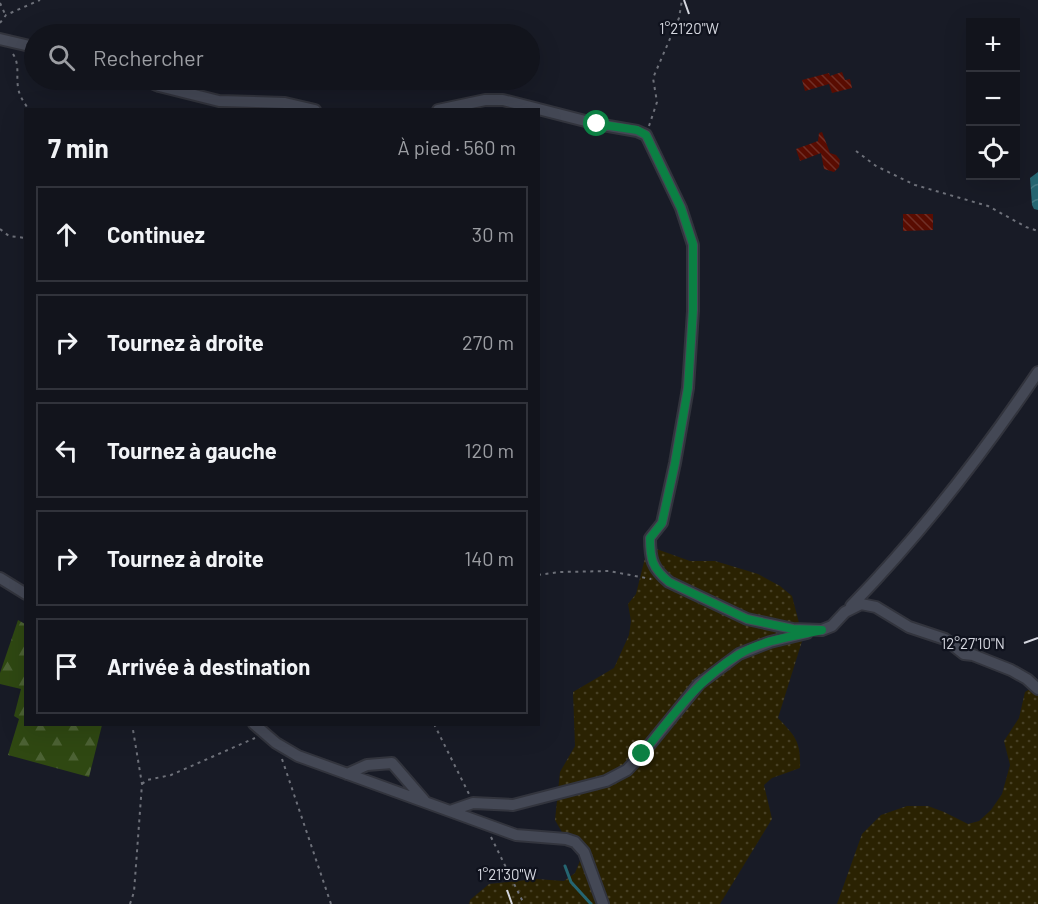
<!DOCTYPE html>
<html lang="fr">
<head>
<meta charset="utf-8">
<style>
	body { margin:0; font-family:Barlow,sans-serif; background:#1f2129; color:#f1f3f6 }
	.controls { position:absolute; right:18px; top:18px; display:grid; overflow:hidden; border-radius:0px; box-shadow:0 6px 24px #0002 }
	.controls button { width:54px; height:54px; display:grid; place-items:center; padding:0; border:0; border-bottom:2px solid #31333b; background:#12141c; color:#f1f3f6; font:30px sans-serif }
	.stop { position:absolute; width:18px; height:18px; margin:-14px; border:4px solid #0b8043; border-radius:50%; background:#fff }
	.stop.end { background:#0b8043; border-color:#fff; box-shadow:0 2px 6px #0008 }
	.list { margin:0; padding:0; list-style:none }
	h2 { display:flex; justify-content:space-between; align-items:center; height:78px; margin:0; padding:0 24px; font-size:26px }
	h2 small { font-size:20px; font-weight:400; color:#9c9ea3 }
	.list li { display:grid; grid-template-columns:39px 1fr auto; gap:18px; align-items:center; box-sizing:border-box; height:96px; margin:0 12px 12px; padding:0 12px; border:2px solid #31333b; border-radius:0px }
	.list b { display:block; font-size:22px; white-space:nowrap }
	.list em { font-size:20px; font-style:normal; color:#9c9ea3 }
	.icon { flex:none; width:33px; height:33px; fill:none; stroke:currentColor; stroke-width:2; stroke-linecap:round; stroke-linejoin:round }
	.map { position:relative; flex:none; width:1038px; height:904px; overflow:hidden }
	.search { position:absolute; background:#12141c; box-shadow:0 6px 24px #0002; left:24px; top:24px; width:516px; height:66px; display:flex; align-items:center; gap:15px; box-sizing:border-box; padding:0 21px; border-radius:33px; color:#9c9ea3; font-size:22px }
	.panel { position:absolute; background:#12141c; box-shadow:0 6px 24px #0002; left:24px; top:108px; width:516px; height:618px; border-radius:0px }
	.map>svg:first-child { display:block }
</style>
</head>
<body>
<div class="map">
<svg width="1038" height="904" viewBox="0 0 1038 904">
	<defs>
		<pattern id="forest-firs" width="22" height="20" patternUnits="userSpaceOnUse" patternTransform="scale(1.5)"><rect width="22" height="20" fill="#2f4812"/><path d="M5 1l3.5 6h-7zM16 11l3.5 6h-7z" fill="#4c6234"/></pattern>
		<pattern id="sand-dots" width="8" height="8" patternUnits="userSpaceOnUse" patternTransform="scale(1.5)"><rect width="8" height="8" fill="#2a2202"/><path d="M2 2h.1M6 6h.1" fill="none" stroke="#484126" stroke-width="1.8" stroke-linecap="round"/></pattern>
		<pattern id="water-waves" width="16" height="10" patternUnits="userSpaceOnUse" patternTransform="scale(1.5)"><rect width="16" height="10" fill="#256571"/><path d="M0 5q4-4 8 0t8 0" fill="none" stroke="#447a85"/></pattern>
		<pattern id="building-back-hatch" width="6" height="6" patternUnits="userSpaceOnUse" patternTransform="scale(1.5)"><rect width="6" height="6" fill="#590c01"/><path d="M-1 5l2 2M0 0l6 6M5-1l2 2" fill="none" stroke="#702f26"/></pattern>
	</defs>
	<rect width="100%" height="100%" fill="#181b26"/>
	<!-- forest -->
	<path fill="url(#forest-firs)" d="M 18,620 L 25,624 L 26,724 L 102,725 L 89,777 L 8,755 L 19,719 L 14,716 L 21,689 L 0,684 L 0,673 Z"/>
	<!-- sand -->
	<path fill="url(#sand-dots)" d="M 648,546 L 690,561 L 715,561 L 758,574 L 780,586 L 792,596 L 803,638 L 778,718 C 795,736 801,741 800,768 L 772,778 L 764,785 L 772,819 L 720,904 L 469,904 L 470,900 L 489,884 L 536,879 L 564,881 L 575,873 L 584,851 L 566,839 L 555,820 L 560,772 L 575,746 L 573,692 L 614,668 L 629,635 L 631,621 L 628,604 L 636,594 Z
		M 1038,684 L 1038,904 L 837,904 L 862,834 L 881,815 L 907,806 L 928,806 L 944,812 L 968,824 L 979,821 L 991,810 L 1002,794 L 1010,765 L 1004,741 L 1019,718 L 1025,692 Z"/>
	<!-- water -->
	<path fill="url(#water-waves)" d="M 1038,172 L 1038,210 L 1034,209 L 1032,205 L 1030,178 Z"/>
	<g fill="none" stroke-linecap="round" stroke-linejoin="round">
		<!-- stream -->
		<path stroke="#256571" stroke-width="3" d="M 565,866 L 571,882 L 591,904"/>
	</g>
	<!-- building -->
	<path fill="url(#building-back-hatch)" d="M 842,72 L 845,80 L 850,79 L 852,88 L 832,93 L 829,84 L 805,91 L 802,80 L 829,73 L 830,76 Z
		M 822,132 L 830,153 L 836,155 L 840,160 L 839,167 L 834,172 L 824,169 L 821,153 L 800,161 L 796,149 L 818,141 L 819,133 Z
		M 903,214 L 933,214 L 933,230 L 903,231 Z"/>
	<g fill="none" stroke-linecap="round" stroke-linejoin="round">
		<defs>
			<path id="minor" d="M 0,39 L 34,47
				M 145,80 L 159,86 L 219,101 L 285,103 L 315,110
				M 438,110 L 485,100 L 503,100 L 597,124 L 637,131 L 646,135 L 681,208 L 693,245 L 693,311 L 688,388 L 675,463 L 662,523 L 650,538 C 650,559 652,568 669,582 L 747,619 L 793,629 L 822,630 L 832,626 L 845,612 L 861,604 L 876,607 L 909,627 L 945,639 L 964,654 L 973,655 L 1011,670 L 1027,679 L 1038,689
				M 0,578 L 26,594
				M 851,606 C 921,534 982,455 1038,372
				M 254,724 L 276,743 L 298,756 L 516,835 L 566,839 L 575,842 L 584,852 L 603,904
				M 347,774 L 367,765 L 392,763 L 424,800
				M 450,811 L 473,803 L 513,805 L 606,781 L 627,770 L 642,754 L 699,684 L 739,654 L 770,642 L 807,633"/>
		</defs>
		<!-- minor casing -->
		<use href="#minor" stroke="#32343d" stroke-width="14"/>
		<!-- path -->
		<path stroke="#6e717a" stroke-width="2" stroke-dasharray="3 4.5" stroke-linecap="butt" d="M 0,3 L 5,14
			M 0,23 L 6,15 L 40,0
			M 13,54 C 20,65 16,75 18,87 C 19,96 24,102 29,110
			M 649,126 L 657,102 L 653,78 L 679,18 L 682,0
			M 856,151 L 876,166 L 915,185 L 988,206 L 1026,227 L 1038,231
			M 0,229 L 9,236 L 26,238
			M 538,575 L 560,572 L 609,571 L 651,579
			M 434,724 L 469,794
			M 282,759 L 331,904
			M 142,784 L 147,780 L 171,775 L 255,738
			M 491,837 L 524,904
			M 130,904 L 134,892 L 142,784 L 132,724"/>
		<!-- minor -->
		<use href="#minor" stroke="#444855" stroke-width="10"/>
	</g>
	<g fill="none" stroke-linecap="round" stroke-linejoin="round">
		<!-- route -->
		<path stroke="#0b8043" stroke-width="8" d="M 597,124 L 637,130 L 646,135 L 681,208 L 693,244 L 693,310 L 688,388 L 675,463 L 662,523 L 650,538 C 650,559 652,568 669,582 L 747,619 L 793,629 L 822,630 C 795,636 762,640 738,655 C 698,679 671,718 642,754"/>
	</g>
	<!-- ticks -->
	<path fill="none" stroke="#d5d7df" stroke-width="2" d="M 684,0 L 689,14M 1024,643 L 1038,638M 507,890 L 512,904"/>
	<g font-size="15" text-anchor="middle" fill="#d5d7df" stroke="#0f121d" stroke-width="4.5" stroke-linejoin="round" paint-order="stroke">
		<text x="689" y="34">1°21'20"W</text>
		<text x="973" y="649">12°27'10"N</text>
		<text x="507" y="880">1°21'30"W</text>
	</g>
</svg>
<div class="controls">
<button>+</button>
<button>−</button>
<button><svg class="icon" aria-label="locate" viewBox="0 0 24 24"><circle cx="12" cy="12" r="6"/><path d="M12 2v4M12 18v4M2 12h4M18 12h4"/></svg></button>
</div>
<div class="stop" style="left:597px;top:124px"></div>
<div class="stop end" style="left:642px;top:754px"></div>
<div class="search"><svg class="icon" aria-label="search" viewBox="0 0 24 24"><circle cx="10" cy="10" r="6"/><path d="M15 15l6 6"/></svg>Rechercher</div>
<section class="panel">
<h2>7 min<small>À pied · 560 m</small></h2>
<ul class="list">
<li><svg class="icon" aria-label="ahead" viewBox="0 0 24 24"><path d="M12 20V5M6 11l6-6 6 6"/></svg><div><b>Continuez</b></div><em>30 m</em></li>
<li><svg class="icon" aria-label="right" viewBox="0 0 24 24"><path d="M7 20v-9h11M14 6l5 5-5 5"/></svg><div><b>Tournez à droite</b></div><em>270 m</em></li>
<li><svg class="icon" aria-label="left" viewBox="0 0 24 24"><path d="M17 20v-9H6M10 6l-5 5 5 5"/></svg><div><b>Tournez à gauche</b></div><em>120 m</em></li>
<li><svg class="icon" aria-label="right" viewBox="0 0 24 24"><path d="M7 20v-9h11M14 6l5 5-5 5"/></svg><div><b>Tournez à droite</b></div><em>140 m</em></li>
<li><svg class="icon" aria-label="arrive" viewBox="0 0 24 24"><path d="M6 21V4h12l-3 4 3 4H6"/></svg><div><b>Arrivée à destination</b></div></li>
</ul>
</section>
</div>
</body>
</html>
